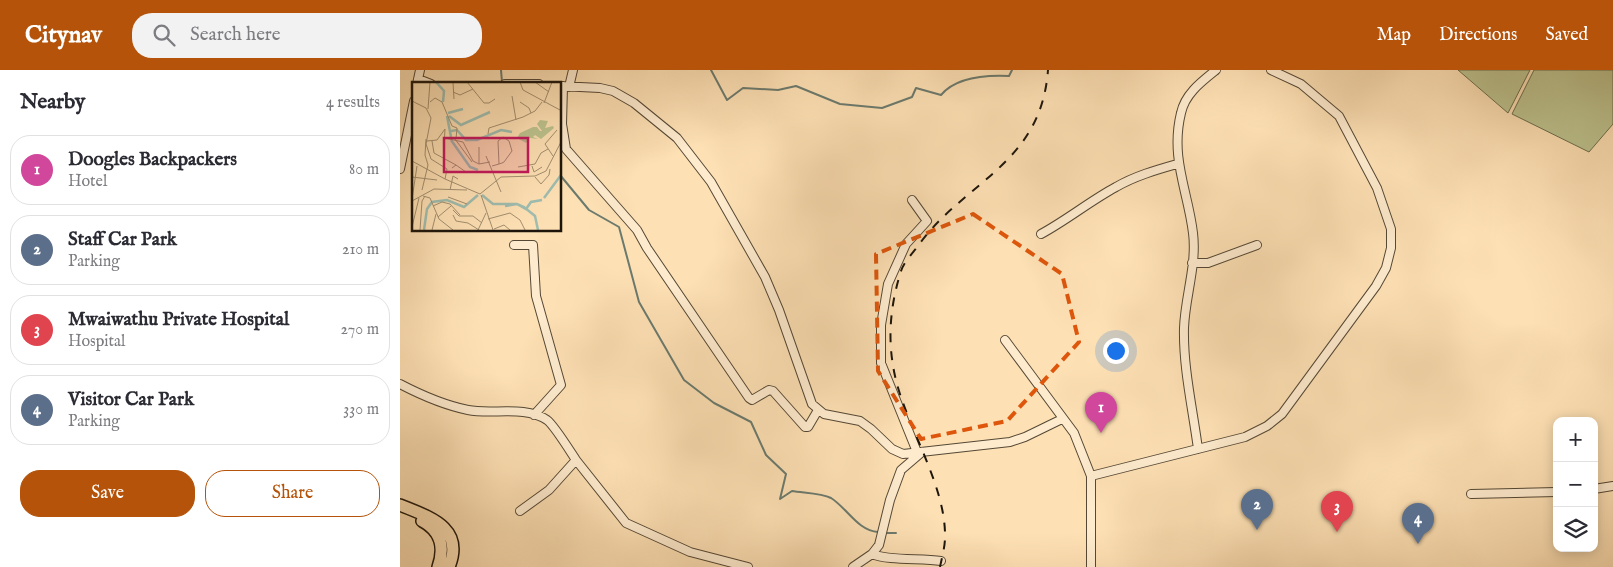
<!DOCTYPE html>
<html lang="en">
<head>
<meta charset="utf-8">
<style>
	body { margin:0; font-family:"IM FELL English",serif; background:#f2f2f3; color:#2b2b33 }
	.controls { position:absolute; right:15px; bottom:15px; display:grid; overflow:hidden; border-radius:10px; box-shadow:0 2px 12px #0003 }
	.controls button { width:45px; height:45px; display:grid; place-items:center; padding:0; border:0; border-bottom:1px solid #e1e1e2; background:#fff; color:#2b2b33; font:25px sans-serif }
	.you { position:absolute; left:715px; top:280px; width:18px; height:18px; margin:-12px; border:4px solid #fff; border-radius:50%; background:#1a73e8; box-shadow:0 0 0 8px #1a73e833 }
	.badge { display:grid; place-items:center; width:32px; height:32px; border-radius:50%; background:#b45309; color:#fff; font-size:16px; font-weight:700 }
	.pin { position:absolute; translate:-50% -41px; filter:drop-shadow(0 1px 2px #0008) }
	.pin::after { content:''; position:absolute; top:26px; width:18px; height:15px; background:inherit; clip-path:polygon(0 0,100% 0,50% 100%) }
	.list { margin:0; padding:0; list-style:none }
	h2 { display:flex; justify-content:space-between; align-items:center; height:65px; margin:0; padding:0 20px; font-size:21px }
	h2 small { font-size:16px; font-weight:400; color:#7c7c81 }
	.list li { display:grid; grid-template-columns:32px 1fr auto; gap:15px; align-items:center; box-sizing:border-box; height:70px; margin:0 10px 10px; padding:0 10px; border:1px solid #e1e1e2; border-radius:20px }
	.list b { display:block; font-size:19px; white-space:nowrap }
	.list p { margin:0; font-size:16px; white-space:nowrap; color:#7c7c81 }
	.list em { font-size:16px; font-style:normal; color:#7c7c81 }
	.actions { display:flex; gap:10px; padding:15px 20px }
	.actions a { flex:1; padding:11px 0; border:1px solid #b45309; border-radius:20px; text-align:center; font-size:18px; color:#b45309 }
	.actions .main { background:#b45309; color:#fff }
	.icon { flex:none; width:28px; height:28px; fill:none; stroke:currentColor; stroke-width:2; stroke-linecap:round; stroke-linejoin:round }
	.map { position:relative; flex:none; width:1213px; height:497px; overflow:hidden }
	header { display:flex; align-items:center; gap:30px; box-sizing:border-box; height:70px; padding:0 25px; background:#b45309; color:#fff }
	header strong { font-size:24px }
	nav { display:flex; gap:28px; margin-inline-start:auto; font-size:18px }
	.search { width:350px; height:45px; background:#f2f2f3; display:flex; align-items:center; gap:12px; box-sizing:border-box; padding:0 18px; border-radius:20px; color:#7c7c81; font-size:19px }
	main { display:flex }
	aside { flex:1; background:#fff }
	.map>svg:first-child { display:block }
</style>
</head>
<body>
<header>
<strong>Citynav</strong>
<div class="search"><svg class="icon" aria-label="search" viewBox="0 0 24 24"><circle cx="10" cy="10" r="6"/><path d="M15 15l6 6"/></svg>Search here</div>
<nav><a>Map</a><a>Directions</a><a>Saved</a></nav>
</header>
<main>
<aside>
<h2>Nearby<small>4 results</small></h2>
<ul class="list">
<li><span class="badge" style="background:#d1479c">1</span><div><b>Doogles Backpackers</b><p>Hotel</p></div><em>80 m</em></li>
<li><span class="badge" style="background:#5c6f8a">2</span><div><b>Staff Car Park</b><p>Parking</p></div><em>210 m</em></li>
<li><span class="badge" style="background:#e0444e">3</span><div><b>Mwaiwathu Private Hospital</b><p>Hospital</p></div><em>270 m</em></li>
<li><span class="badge" style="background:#5c6f8a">4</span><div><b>Visitor Car Park</b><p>Parking</p></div><em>330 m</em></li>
</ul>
<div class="actions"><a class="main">Save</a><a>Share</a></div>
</aside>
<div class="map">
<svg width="1213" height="497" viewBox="0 0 1213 497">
	<rect width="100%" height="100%" fill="#fde0b4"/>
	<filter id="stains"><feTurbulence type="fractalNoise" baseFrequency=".004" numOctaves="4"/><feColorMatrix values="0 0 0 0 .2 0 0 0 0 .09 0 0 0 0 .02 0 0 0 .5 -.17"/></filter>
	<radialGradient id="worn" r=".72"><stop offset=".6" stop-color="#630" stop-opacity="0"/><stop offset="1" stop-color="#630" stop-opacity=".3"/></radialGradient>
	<!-- green -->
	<path fill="#bdc38f" stroke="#6d6c4d" d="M 1058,0 L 1130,0 L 1108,43 Z
		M 1134,0 L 1213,0 L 1213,54 L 1189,82 L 1112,44 Z"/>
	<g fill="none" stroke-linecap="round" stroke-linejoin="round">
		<!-- stream -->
		<path stroke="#6b7a6e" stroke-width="2" d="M 101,0 L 102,12
			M 311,0 L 327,30 L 343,18 L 378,20 L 396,16 L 440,34 L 482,38 L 512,27 L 516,18 L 541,25 C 556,7 587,5 609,6 L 612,0
			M 160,105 L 189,140 L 219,157 L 239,232 L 284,310 L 314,333 L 351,352 L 366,385 L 386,404 L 380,429 L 392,421 C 403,423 421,423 431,428 C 447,438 458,461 478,462
			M 483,463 L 496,463"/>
		<defs>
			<path id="minor" d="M 18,9 L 31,14
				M 17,14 L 20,0
				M 105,14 L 139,14
				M 160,16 L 200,18 L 213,21 L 234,33 L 277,68 L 311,112 L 365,207 L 379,240 L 412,334 L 424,344 L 460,351 L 471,359 L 492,379 L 503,384 L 610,372 L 625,367 L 662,349
				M 163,16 L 162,54 L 166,79 L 237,160 L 247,178 L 349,328 L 352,330 L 369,320 L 373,321 L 405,357 L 408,357 L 418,340
				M 169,17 L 173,0
				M 0,99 L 14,31
				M 512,130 L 527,151 L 506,174 L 488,214 L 481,255 L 481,293 L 517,382
				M 641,164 C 667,150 690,131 716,117 C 735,106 756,100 777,94
				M 114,175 L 133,175 L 136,226 L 161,315 L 134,345
				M 792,193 L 808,193 L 857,175
				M 605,270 L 674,363 L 691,406 L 691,497
				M 0,314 C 21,325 44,335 68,340 C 92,345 124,335 147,350 C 154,355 170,381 176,390
				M 798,379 C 793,340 783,298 784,258 C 785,227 797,195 793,163 C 788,121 770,88 781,43 C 785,24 801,12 816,0
				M 691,406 L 845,367 L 867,356 L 882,344 L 976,216 L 986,198 L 991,178 L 991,159 L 977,118 L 939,46 L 901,14 L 871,0
				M 1194,419 L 1213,416
				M 1071,424 L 1157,422
				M 120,441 L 149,420 L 176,390 L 226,453 L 290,482 L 348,497
				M 472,484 C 488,491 521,488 541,491
				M 453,497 L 472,484 L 479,475 L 490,430 L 501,400 L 522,382"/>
			<path id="highway" d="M 0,435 C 29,447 65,457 49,497
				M 22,451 C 41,461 45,477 38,497"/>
		</defs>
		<!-- minor casing -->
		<use href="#minor" stroke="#554835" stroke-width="10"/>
		<!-- highway casing -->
		<use href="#highway" stroke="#1d150b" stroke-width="14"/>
		<!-- minor -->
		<use href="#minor" stroke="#feebce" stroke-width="8"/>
		<!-- highway -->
		<use href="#highway" stroke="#fde0b4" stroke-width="11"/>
		<!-- rail -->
		<path stroke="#1d150b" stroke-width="2" stroke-dasharray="9 9" stroke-linecap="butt" d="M 540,497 C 542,487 545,477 545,467 C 546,415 506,356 495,306 C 487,270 490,236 501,201 C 504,192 512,184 518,176 C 564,111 641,95 648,0"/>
	</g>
	<!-- marked area -->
	<path fill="none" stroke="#de560c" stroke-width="4" stroke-dasharray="10 6" stroke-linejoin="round" d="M 573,144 L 662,204 L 679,272 L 607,351 L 521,369 L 478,301 L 476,184 Z"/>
	<!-- overview -->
	<g transform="translate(12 12)">
		<rect width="149" height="149" fill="#fde0b4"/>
		<path d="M 128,38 L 136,39 L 133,46 L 141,44 L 142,46 L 129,57 L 123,53 L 121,55 L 126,57 L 118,56 L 114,61 L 105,56 L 108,51 L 121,45 L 125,45 L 128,49 L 130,49 L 125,42 Z" fill="#bdc38f"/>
		<path fill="none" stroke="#9fbdb0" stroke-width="2.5" d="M 24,0 L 32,9 L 31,20M 36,31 L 51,27M 35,34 L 39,55M 37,34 L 49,43 L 78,30M 39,49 L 45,48 L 54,58 L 65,58 L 89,48 L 100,50M 39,58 L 58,85 L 66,88M 70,113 L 81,122 L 105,122 L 112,125 L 123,134 L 126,148M 132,116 L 149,93M 93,124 L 105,122 L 114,127 L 119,120 L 130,118M 12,148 L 15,127 L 20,120 L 35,118 L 52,125 L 66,113"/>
		<path fill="none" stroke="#a38f70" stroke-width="1" d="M 41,0 L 42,17M 55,0 L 72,21 L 77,21 L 83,17M 108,0 L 111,8 L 148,28M 123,0 L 137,10M 149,7 L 149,31M 41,10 L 48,13 L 61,7M 100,14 L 104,38M 0,19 L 14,26 L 19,36 L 14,62 L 19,77 L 35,87 L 33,97 L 68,112M 18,20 L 23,16 L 30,20 L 40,44 L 45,46 L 44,57M 108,20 L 117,26 L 119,31M 132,21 L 140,0M 16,27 L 18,0M 76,52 L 77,46 L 111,35 L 123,29 L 130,20M 33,56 L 51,60 L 61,79 L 67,82 L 78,80M 43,57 L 60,80M 15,59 L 25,58 L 33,47 L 32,64M 20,59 L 22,71 L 44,83M 67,65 L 67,82M 74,74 L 89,110M 141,74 L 133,62 L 145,48M 0,79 L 33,97M 80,84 L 87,82 L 90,81 L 92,80 L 100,69 L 97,59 L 91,55 L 86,59 L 87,82M 120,84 L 122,90 L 130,85M 106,85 L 123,82 L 129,71 L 136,67M 40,86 L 44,83 L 54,90 L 69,90M 0,95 L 25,98M 123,95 L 129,102 L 137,93 L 138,87M 10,108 L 16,83 L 13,73 L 14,57M 38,108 L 41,94 L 46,97M 68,112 L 89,95 L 123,94 L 134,89 L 149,60M 69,113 L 81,148M 11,114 L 18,116 L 27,137 L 41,148M 36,115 L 55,122M 0,117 L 5,84M 0,119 L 22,107 L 55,108M 21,124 L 30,120 L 38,122 L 48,133M 41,128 L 47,134 L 61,134 L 70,141M 41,133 L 44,139 L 56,141 L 67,148M 26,135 L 39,124M 76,137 L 98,131 L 108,138 L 113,148M 0,145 L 7,116M 82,147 L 92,143 L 98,148M 8,148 L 10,119 L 13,114M 20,148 L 24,132M 66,148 L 74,131"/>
		<path fill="#c2185b" fill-opacity="0.15" stroke="#c2185b" stroke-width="2.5" d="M 32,56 L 116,56 L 116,90 L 32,90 Z"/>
		<rect width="149" height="149" fill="none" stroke="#1d150b" stroke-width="2.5"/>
	</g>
	<rect width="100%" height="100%" filter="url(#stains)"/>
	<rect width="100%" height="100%" fill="url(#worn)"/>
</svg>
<div class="controls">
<button>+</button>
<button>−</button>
<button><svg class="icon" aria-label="layers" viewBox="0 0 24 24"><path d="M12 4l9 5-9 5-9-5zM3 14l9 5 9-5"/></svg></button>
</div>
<div class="you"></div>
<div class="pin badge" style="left:701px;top:363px;background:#d1479c">1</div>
<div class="pin badge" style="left:857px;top:460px;background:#5c6f8a">2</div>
<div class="pin badge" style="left:937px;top:462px;background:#e0444e">3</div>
<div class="pin badge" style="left:1018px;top:474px;background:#5c6f8a">4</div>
</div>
</main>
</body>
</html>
